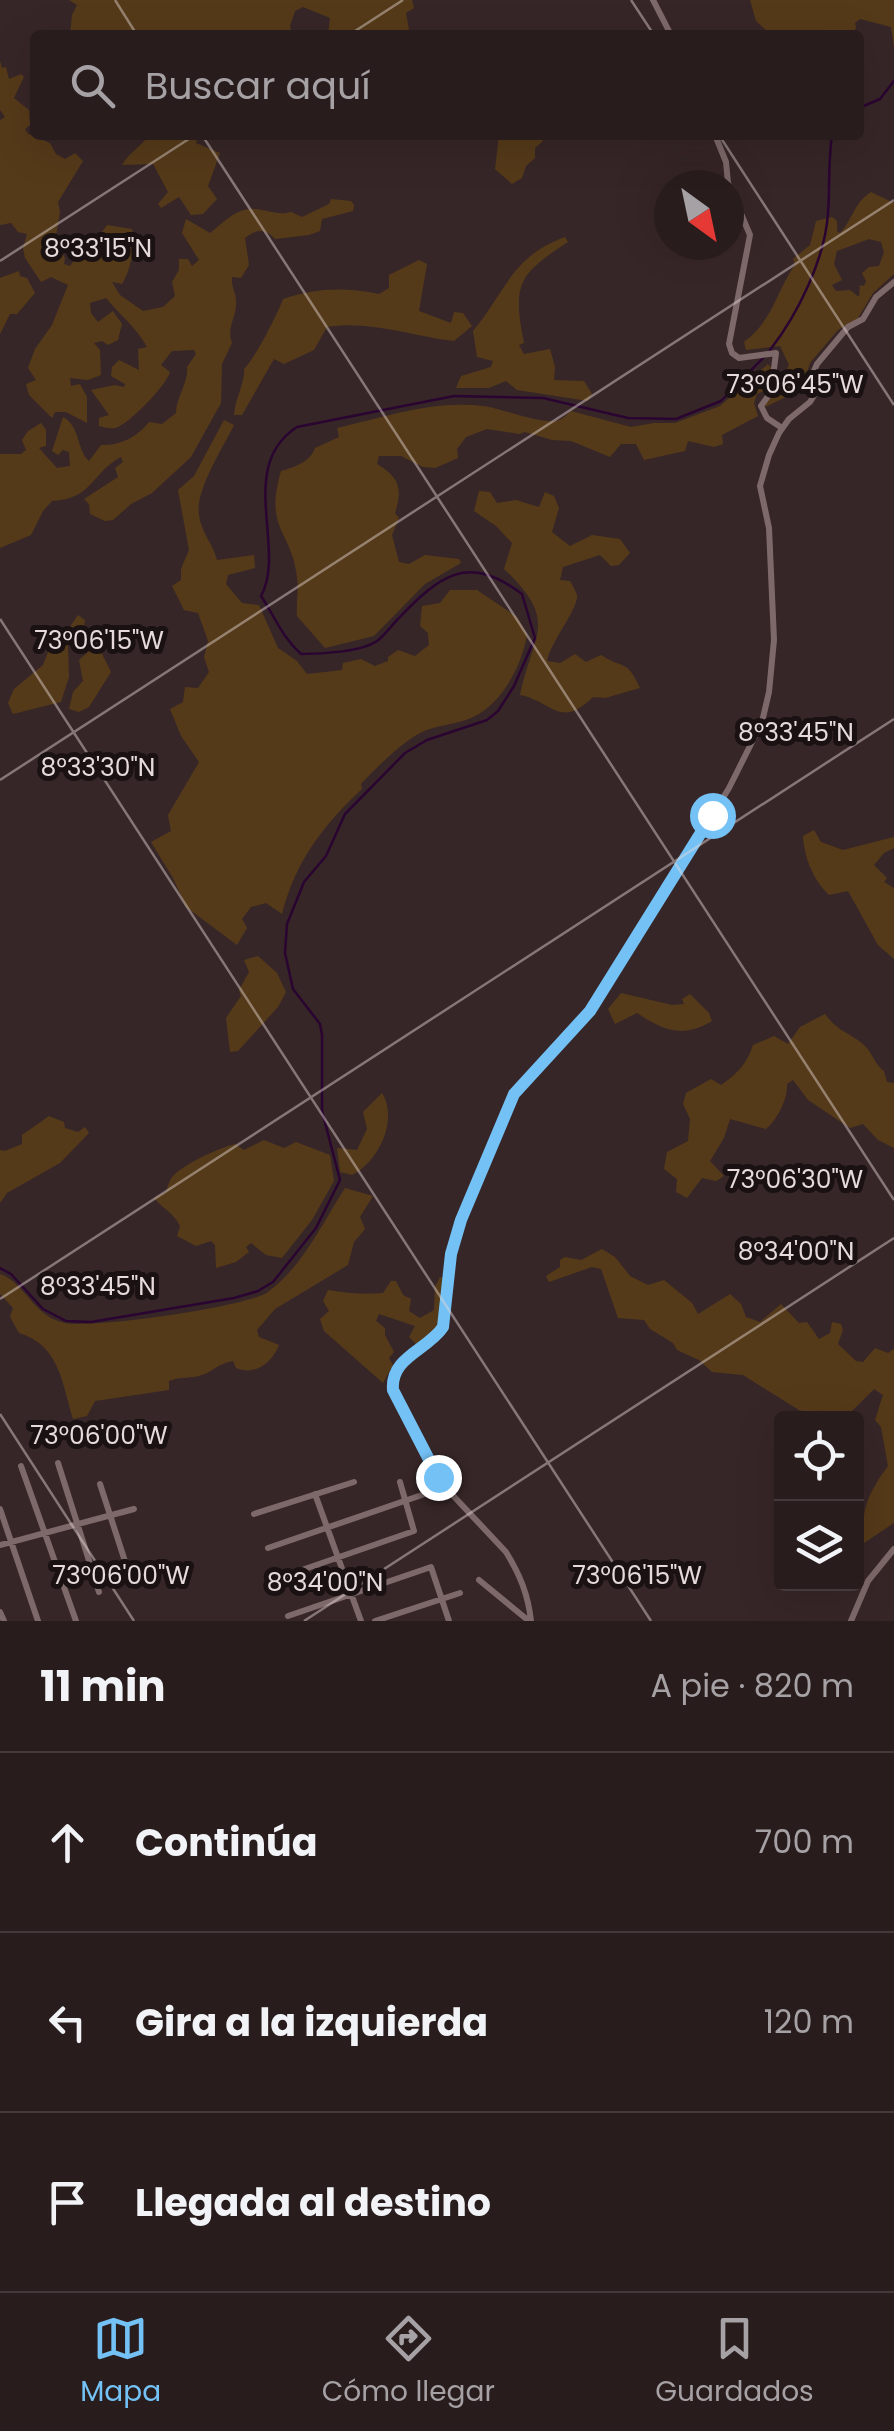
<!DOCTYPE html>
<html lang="es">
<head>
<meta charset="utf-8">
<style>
	body { margin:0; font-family:Poppins,sans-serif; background:#312526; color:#f1f3f6 }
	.controls { position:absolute; right:30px; bottom:30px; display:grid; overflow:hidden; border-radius:10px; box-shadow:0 10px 40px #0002 }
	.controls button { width:90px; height:90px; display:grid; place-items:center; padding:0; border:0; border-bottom:2px solid #453a3b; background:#291c1d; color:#f1f3f6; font:50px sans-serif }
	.compass { position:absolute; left:654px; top:170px; width:90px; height:90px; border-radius:50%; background:#291c1d; box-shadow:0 10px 40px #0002; rotate:147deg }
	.stop { position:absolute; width:30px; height:30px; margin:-22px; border:8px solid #73c1f5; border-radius:50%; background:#fff }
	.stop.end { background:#73c1f5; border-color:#fff; box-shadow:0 2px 10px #0008 }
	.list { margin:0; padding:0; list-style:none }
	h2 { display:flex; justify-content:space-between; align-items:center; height:130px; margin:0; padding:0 40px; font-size:42px }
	h2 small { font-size:32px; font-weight:400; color:#a5a1a4 }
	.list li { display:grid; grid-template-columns:65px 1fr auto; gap:30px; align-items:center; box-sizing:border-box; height:180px; padding:0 40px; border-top:2px solid #453a3b }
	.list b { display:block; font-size:38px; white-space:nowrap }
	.list em { font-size:32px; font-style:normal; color:#a5a1a4 }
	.icon { flex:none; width:55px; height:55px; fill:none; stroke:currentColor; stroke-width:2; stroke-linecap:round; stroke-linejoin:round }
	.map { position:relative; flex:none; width:894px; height:1621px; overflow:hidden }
	.search { position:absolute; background:#291c1d; box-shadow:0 10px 40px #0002; left:30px; right:30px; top:30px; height:110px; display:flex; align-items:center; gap:25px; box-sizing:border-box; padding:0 35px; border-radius:10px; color:#a5a1a4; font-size:38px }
	.sheet { height:670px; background:#291c1d }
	nav { display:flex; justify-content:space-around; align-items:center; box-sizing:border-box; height:140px; border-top:2px solid #453a3b; background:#291c1d; font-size:28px; color:#a5a1a4 }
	nav a { display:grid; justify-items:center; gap:5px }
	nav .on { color:#73c1f5 }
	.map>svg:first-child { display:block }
</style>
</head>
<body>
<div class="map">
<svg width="894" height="1621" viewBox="0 0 894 1621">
	<rect width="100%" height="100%" fill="#372627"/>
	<!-- green -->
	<path fill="#553a19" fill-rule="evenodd" d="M 56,0 L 412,0 L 414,8 L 406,13 L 410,35 L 328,35 L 330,18 L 303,7 L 295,11 L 290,26 L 292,35 L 70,35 L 72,15 L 77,5 L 69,0 Z
		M 750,0 L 894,0 L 894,47 L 891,27 L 860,19 L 855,23 L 856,28 L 852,35 L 804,32 L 771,35 L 756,21 Z
		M 0,61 L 2,68 L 6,67 L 9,79 L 21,74 L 24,77 L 14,98 L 29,110 L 30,125 L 25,129 L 28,134 L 50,143 L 56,154 L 65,159 L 75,153 L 83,161 L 58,202 L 60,212 L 55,241 L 65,258 L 64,264 L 70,266 C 81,249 97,241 107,225 L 132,229 C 136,245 131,269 122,284 L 112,282 L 120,295 L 143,311 L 163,307 L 175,296 L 172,282 L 179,270 L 179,259 L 188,259 L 192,266 L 199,260 L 182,233 L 186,219 L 210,233 C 222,224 235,209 251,209 C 266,209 276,216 291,212 L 302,217 L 329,204 L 331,199 L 351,201 L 354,205 L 353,211 L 322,219 L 320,231 L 309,235 L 275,239 C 265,228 256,229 245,238 L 249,265 L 241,278 L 232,277 C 231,288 236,292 236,302 C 237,317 226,327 232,343 L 222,364 L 221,403 L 191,457 L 152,493 L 131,504 L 113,520 L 105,521 L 90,514 L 89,504 L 84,499 L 118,477 L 115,468 L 123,462 L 121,457 C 91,473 93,499 52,501 L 43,511 L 31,535 L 0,548 L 0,454 L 21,454 L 26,450 L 22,440 L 28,431 L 41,423 L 46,430 L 46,446 L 39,448 L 57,468 L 70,466 L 69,452 L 63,450 L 58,455 L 52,451 L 63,417 C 81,427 76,449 89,461 L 101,445 C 119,446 138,437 149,422 L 162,424 L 176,413 C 176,397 189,382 187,367 L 196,354 L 194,350 L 172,351 L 161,365 L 170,372 C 166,386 127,426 115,428 C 109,429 104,427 99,426 L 99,418 L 109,415 L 91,390 L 115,385 L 124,387 L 125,384 L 111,376 L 112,367 L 119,360 L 139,370 L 138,349 L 147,347 C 137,328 120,315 106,298 L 90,303 L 91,313 L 98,322 L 113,311 L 122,324 L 118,340 L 108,345 L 102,341 L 94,343 L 100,350 L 101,375 L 88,380 L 70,378 L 71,386 L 80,384 L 87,397 L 87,423 L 66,412 L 55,412 L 52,418 L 29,395 L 26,384 L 36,380 L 28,368 L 35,349 L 52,325 L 68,285 L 51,277 L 41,282 L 25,258 L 23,248 L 27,234 L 18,232 L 11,223 L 0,225 L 0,120 L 5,117 L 0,110 Z
		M 149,135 L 198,135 L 196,143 L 220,153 L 208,186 L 217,199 L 203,214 L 191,215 L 179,197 L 161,208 L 158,204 L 168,192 L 153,164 L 122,165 C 129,152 141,147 149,135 Z
		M 499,135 L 541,135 L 543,141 L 535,148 L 535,158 L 526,166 L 522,178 L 512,184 L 495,169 Z
		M 871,192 L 894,203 L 894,274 L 873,293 L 858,318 L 838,330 L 810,363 L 807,372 L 809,382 L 798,383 L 786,397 L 765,407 L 766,399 L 775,392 L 789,365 L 780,346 L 746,350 L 744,342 C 775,318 775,293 795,265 L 793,259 L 810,245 L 816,221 L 832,217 L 837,221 L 837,231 L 840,233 C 854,218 853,204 871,192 ZM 869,239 L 881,242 L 884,252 L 879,266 L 869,267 L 862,273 L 866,281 L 864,286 L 860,285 L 859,297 L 850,290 L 836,291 L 832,285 L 842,280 L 834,264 L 837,251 Z
		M 565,237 L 568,242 C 519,274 512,283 524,343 L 519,345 L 524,354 L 550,349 L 555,367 L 554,380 L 584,381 L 592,394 L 588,401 L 517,390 L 506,381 L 489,388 L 456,388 L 461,376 L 491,367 L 493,361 L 477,357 L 473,331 C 507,290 511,257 565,237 Z
		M 419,260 L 427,264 L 419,311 L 451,323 L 454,312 L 463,313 L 472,326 L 454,341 C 410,336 372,320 327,327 L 314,350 L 284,364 L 274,359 L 242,415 L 234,415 C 235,399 246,379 244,369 C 256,357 277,315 283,299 C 316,288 345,287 379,294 L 389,288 L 389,275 Z
		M 19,271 L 20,276 L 27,278 L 35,293 L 17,314 L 10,314 L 0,334 L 0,278 Z
		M 768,364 L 772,369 L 768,389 L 757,394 L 754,403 L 758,416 L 722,435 L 723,444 L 714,447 L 688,441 L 685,451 L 644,460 L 636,444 L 621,444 L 610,457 L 571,441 L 552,440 L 525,432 L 519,434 L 487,429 L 466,437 L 457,449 L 458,458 L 435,468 L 423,467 L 401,456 L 379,456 L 377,464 C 399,477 403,488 395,513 L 399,518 L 392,535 L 399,562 L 409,564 L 425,555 L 459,559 L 461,563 L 425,584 L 374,636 L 325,648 L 297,616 C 296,603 299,589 297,577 C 291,528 264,531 281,471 C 295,467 310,462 315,448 L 339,437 L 337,428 C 385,417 433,400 483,406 C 501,408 544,426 559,420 C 563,419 567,414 571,411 L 631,427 L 654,423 L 675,423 L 720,406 Z
		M 224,420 L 234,425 C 223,448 195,490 199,515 C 201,532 213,544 217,560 L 254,555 L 255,568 L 228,575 L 226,584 L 242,603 L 259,605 L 278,648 L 297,661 L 307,674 L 342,670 L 343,663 L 361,659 L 375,666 L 388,661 L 388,657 L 398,650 L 415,656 L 429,645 L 428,633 L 420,626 L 422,606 L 440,603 L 450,590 L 477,590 L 517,617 L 527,635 C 522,665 502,704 473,717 C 456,725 435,725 420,733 C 400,744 377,767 361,784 L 362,789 C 323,825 295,862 282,914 L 266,903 L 251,907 L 242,919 L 247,928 L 237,945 L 186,907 L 173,878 L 151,842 L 171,831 L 168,815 L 199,762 L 181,736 L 170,709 L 183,702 L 185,687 L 198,688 L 209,672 L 204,657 L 208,641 L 198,613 L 184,610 L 172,586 L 181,580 L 181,569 L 189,550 L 178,490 L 194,476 Z
		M 479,491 L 490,492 L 497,503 L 516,500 L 539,507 L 545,492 L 554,496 L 559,508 L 552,532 L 570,546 L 592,535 L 620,539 L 630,553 L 619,565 L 611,566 L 600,555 L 563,567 L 560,580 L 570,581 C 571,582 577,594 577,595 C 579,608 550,643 547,661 L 560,663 L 575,654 L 586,662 L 601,655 C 624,670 626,658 640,688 L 605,698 L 593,697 C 559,730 553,701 520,695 C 533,633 560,622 504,569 L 512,543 L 496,526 L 474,511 Z
		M 78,615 L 85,620 L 84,627 L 68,646 L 69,677 L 61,702 L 13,714 L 8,703 L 14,689 L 43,665 L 50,647 L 63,637 Z
		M 97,644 L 111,672 L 89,707 L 79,712 L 69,709 L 73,692 L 83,681 L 79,660 Z
		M 814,830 L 821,842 L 843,850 L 894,837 L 894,848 L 884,853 L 874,865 L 887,878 L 884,882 L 894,888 L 894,959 L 878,945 L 848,891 L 829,895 C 813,880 804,857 803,836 Z
		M 258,956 L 277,973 L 286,992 L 278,1007 L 238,1051 L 230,1052 L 226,1018 L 241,996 L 239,990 L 249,972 L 244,960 Z
		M 621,993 L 672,1005 L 684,1004 L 682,999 L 690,994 L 709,1013 L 712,1021 C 682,1039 663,1030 637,1013 L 615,1024 L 608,1009 Z
		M 825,1014 C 838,1032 849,1032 864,1045 C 873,1053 874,1064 884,1071 L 887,1082 L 894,1083 L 894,1148 L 878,1140 L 863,1124 L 850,1128 L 808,1100 L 793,1080 L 787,1084 C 788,1099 777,1120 766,1129 L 730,1119 L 724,1138 L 710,1161 L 724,1176 L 716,1181 L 702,1178 L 687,1198 L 676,1192 L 677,1179 L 664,1169 L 667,1152 L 688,1141 L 690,1119 L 683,1104 L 686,1093 L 711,1079 L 721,1085 C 737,1074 747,1064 753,1045 L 774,1036 L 788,1044 L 800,1027 Z
		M 382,1093 C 399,1120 378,1162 352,1175 L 340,1172 L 337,1148 L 357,1150 L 367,1129 L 363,1112 Z
		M 49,1116 L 64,1122 L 65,1128 L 78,1132 L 85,1127 L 89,1133 L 60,1163 L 7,1193 L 0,1203 L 0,1150 L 5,1151 L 22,1144 L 22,1135 Z
		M 264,1140 L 284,1148 L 296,1142 L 330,1155 L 334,1181 L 312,1220 L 282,1258 L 266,1255 L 251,1243 L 246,1247 L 249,1252 L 236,1262 L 216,1268 L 215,1245 L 211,1241 L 196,1246 L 177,1236 L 180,1226 C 174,1213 163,1209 154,1198 L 166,1192 C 168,1187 169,1180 173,1176 C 184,1164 219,1148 235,1144 L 244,1150 Z
		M 345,1188 L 373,1196 L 360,1217 L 365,1229 L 354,1242 L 348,1265 L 275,1309 L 257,1330 L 259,1337 L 279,1345 C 272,1363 255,1376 236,1368 L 233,1361 C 215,1365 216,1370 202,1375 C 191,1379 181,1376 169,1381 L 169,1390 L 95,1401 L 87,1416 L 73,1419 C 62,1384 60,1345 19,1333 L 10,1317 L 13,1308 L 0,1294 L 0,1274 C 25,1282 33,1317 65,1323 C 92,1329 247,1307 268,1292 C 303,1266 322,1224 345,1188 Z
		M 602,1249 L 615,1257 L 630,1276 L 648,1285 L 664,1280 L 692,1303 L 698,1314 L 730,1294 L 741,1304 L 746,1317 L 760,1322 L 781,1304 L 799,1323 L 807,1322 L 819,1339 L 830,1333 L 832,1322 L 841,1324 L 843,1330 L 838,1344 L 856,1361 L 863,1362 L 875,1348 L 888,1353 L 894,1349 L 894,1523 L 864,1543 L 857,1543 L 857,1529 L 864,1526 C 862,1505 875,1483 888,1466 L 881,1427 L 875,1420 L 883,1395 L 874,1389 L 845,1418 L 822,1418 L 799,1410 L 743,1375 L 712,1372 L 699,1360 L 677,1350 L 673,1343 L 650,1329 L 644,1320 L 618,1318 L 601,1269 L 592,1267 L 549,1282 L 546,1276 L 560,1267 L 560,1260 L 565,1257 L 581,1260 Z
		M 440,1277 L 444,1278 C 443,1307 445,1330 417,1345 L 409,1337 L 415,1326 L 379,1314 L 376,1321 L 385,1328 L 385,1335 L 394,1352 L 389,1358 L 393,1365 L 383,1383 L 324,1331 L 320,1319 L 329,1311 L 323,1301 L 328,1290 C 346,1293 365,1295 383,1293 L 391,1281 L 396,1281 L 403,1295 L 411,1299 L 409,1311 L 420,1318 L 434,1310 L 435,1287 Z"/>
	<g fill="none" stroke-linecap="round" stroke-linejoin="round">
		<!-- stream -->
		<path stroke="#2a0531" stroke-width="2.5" d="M 859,108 L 880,99 L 894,81
			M 770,350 C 798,314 825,259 828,213 C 830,187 828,162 832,135
			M 0,1268 L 11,1274 L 43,1309 L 66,1321 L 91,1322 L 234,1298 L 258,1291 L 273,1282 L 316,1228 L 340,1180 L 322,1111 L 322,1035 L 320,1024 L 293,989 L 285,953 L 287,924 L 304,882 L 326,856 L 345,814 L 405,753 L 427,740 L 487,720 L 498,711 L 514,686 L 535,638 L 522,594 C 468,553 440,575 398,619 C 391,626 384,636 377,641 C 361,652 320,654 301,654 C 282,637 275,617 261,596 C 287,550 236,466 297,427 L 454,396 L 543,398 L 628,418 L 676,419 L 721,401 L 765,356"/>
		<!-- minor -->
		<path stroke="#7e696a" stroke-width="6" d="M 653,0 L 671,35
			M 715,135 L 726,162 L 728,183 L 750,235 L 729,344 L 732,353 L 739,358 L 776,353 L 771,392 L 761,406 L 767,418 L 782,428
			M 58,1463 L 99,1592
			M 21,1466 L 76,1621
			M 100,1484 L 133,1586
			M 315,1494 L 361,1621
			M 0,1509 L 38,1621
			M 254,1514 L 354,1482
			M 0,1545 L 134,1509
			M 268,1548 L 445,1487
			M 276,1579 L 414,1531 L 400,1482
			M 479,1580 L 529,1621
			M 0,1612 L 4,1621
			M 288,1616 L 431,1567 L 449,1621
			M 375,1621 L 460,1593
			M 531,1621 C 528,1594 520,1575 506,1552 L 445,1487 L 393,1390 C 390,1357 428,1351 443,1327 L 451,1253 L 461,1219 L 515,1095 L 590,1011 L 622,963 L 729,788 L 762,722 L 769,692 L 774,640 L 769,528 L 760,486 L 769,455 L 779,433 L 789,419 L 810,402 L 820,386 L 814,371 L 817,364 L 848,327 L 863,319 L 876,297 L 894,282
			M 851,1621 L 868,1581 L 894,1549"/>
	</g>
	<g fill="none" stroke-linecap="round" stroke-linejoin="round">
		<!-- route -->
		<path stroke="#73c1f5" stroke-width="12" d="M 438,1477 L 393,1390 C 390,1357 428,1350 443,1327 L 451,1254 L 461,1220 L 514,1094 L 590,1011 L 712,815"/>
	</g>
	<!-- ticks -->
	<path fill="none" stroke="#e6dada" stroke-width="2.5" stroke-opacity="0.45" d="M 115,0 L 137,35M 631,0 L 654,35M 349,35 L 403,0M 202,135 L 894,1200M 719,135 L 894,405M 0,261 L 195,135M 0,619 L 651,1621M 0,780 L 894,200M 0,1299 L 894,719M 0,1414 L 134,1621M 304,1621 L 894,1238"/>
	<g font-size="25" text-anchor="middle" fill="#e6dada" stroke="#191112" stroke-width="10" stroke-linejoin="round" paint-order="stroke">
		<text x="98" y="257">8°33'15"N</text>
		<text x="795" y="393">73°06'45"W</text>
		<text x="99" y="649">73°06'15"W</text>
		<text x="796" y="741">8°33'45"N</text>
		<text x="98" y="776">8°33'30"N</text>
		<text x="795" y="1188">73°06'30"W</text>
		<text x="796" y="1260">8°34'00"N</text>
		<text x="98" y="1295">8°33'45"N</text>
		<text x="99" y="1444">73°06'00"W</text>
		<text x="121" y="1584">73°06'00"W</text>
		<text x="637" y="1584">73°06'15"W</text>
		<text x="325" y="1591">8°34'00"N</text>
	</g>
</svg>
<div class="controls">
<button><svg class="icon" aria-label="locate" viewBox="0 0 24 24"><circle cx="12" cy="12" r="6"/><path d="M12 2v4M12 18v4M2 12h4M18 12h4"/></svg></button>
<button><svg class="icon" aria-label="layers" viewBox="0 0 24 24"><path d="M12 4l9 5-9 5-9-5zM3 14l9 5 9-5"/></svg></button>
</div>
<svg class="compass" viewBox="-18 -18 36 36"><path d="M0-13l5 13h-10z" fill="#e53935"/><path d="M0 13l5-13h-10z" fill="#a5a1a4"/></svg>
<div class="stop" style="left:712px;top:815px"></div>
<div class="stop end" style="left:438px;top:1477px"></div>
<div class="search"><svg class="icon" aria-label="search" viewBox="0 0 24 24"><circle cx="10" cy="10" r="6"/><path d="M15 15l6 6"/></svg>Buscar aquí</div>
</div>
<section class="sheet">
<h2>11 min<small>A pie · 820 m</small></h2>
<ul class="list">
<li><svg class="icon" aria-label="ahead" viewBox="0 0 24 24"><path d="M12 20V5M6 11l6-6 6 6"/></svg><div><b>Continúa</b></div><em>700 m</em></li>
<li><svg class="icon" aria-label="left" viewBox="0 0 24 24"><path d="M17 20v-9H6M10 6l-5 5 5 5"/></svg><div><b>Gira a la izquierda</b></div><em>120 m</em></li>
<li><svg class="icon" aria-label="arrive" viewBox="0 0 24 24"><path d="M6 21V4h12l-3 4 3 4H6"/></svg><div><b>Llegada al destino</b></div></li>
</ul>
</section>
<nav>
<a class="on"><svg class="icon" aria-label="map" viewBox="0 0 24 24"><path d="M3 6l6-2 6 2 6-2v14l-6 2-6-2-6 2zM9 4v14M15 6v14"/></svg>Mapa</a>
<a><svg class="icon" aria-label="directions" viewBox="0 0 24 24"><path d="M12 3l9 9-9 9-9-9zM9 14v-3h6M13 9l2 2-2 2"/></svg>Cómo llegar</a>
<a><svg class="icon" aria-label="saved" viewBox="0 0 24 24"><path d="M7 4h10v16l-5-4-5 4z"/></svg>Guardados</a>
</nav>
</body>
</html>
